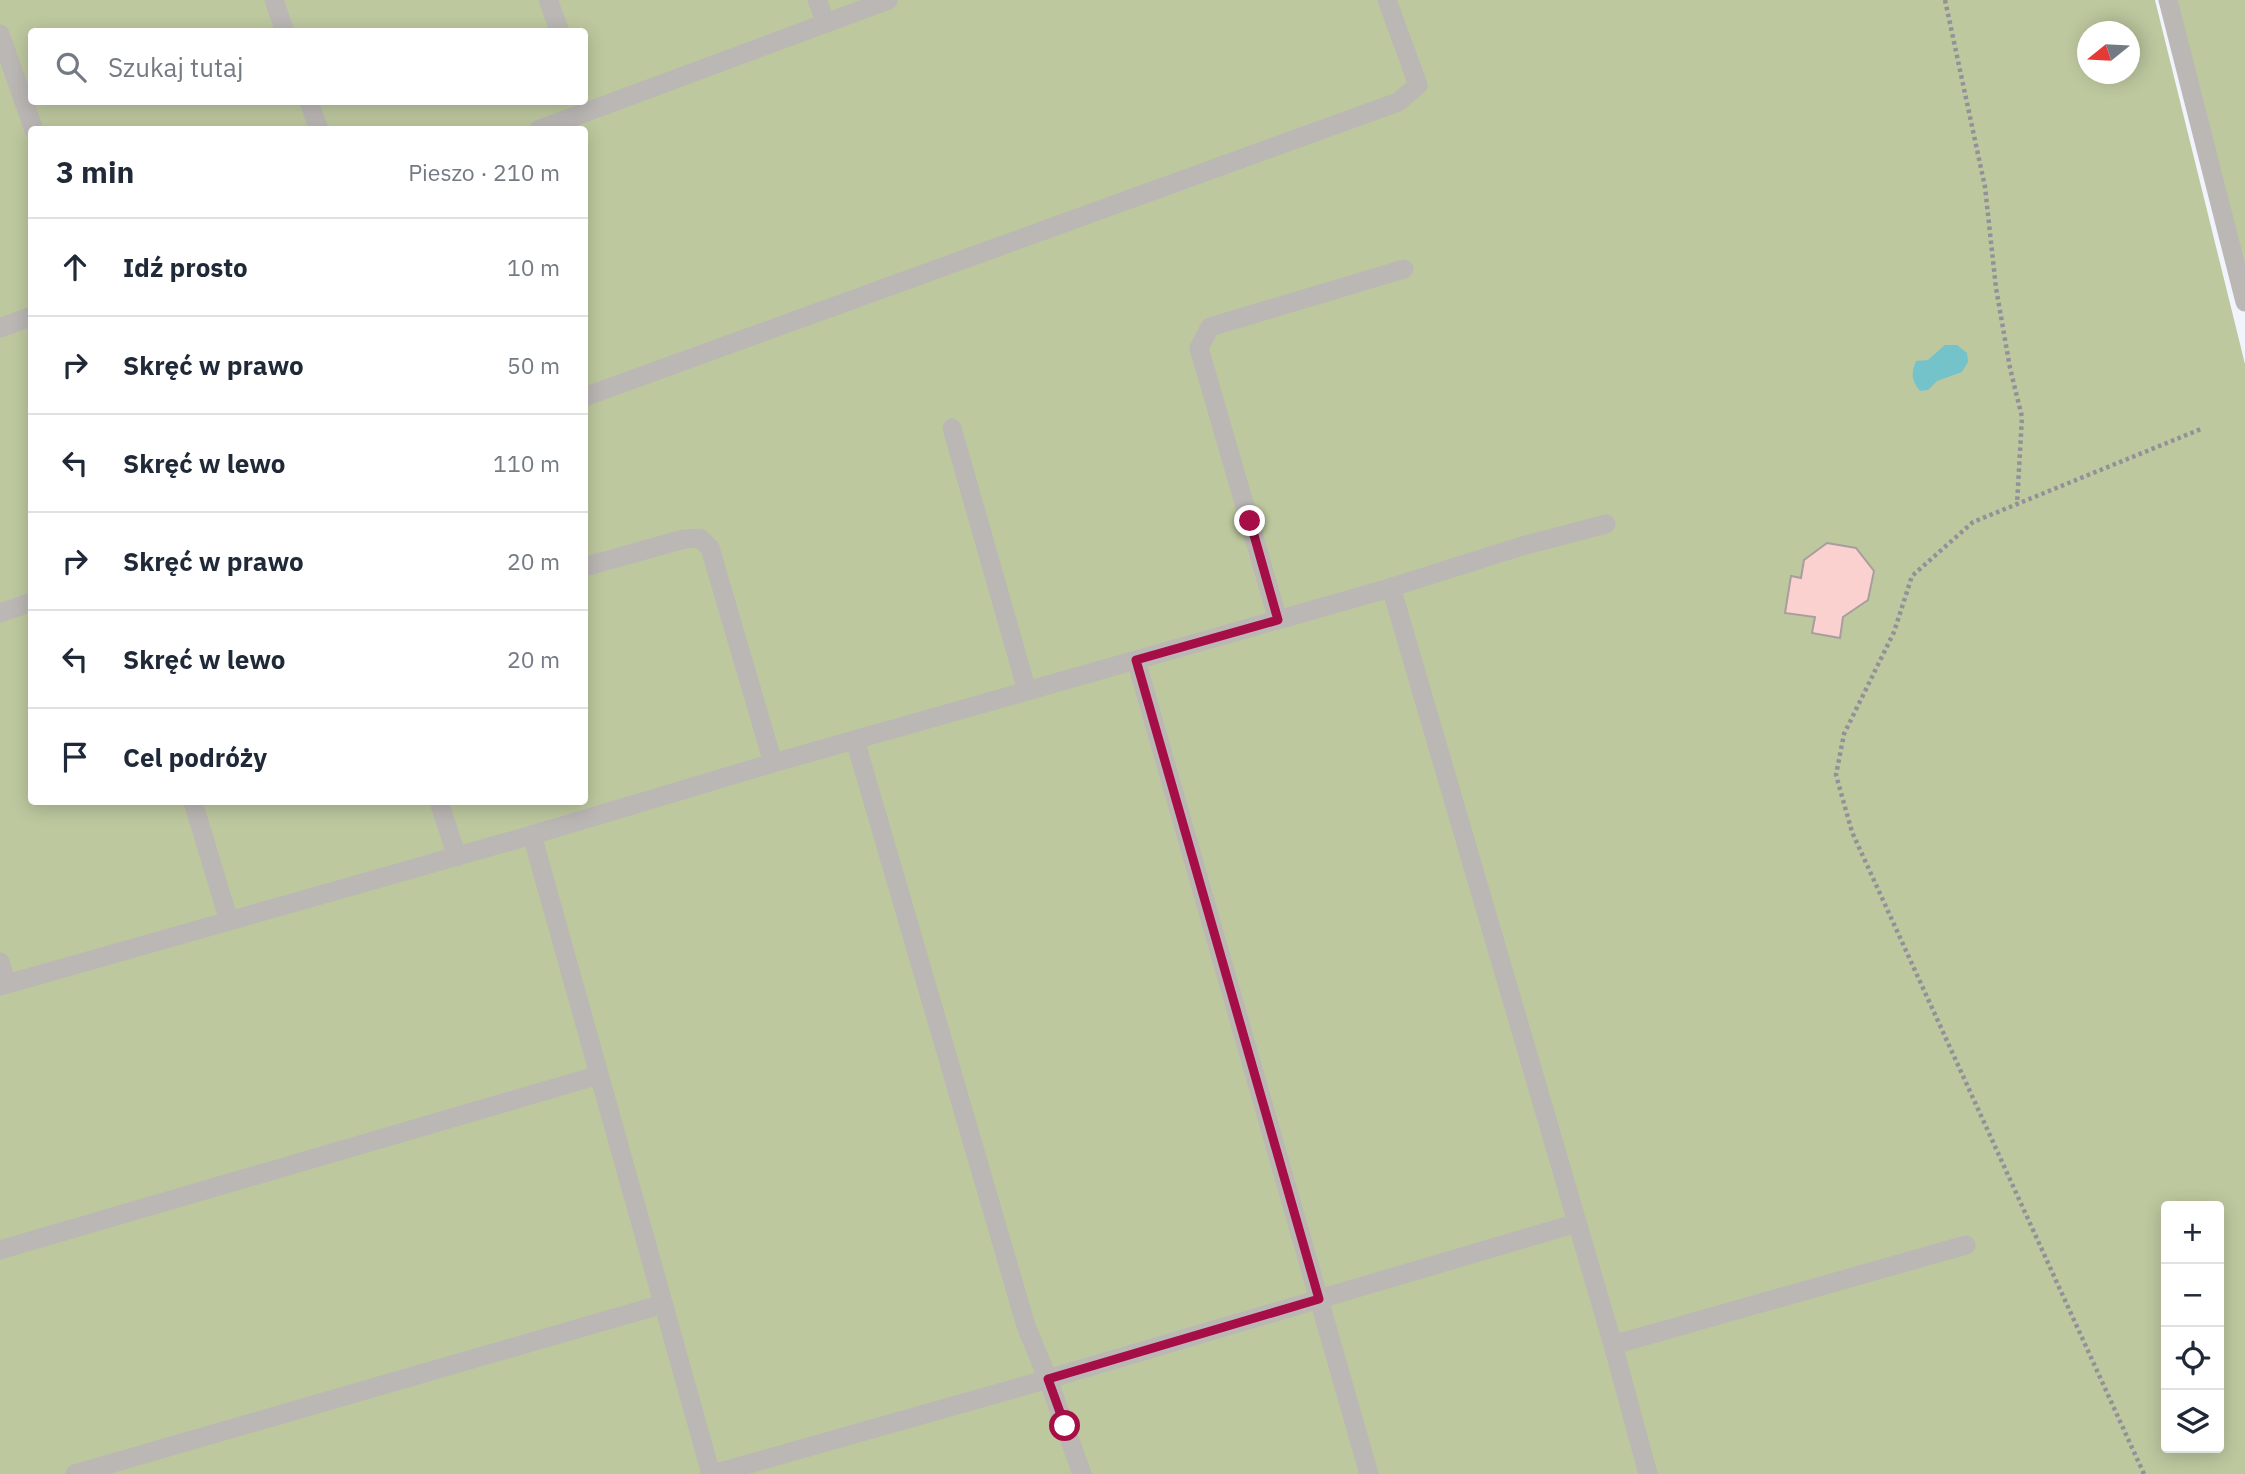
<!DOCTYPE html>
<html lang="pl">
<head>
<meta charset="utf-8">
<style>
	body { margin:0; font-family:"IBM Plex Sans",sans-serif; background:#f6f6f7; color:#1f2937 }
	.controls { position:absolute; right:21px; bottom:21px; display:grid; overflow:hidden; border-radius:7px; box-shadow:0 4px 18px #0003 }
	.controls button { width:63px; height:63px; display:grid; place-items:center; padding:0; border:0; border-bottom:2px solid #e0e1e3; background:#fff; color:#1f2937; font:35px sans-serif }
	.compass { position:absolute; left:2077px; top:21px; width:63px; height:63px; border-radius:50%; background:#fff; box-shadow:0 4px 18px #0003; rotate:252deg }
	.stop { position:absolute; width:21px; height:21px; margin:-16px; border:5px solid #a50e47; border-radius:50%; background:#fff }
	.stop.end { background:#a50e47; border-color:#fff; box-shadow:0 2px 7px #0008 }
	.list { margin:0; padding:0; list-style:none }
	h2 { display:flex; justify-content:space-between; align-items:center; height:91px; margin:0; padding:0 28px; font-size:30px }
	h2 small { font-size:23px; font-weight:400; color:#747a83 }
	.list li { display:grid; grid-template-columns:46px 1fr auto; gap:21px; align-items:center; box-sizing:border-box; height:98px; padding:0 28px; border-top:2px solid #e0e1e3 }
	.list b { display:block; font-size:26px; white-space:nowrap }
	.list em { font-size:23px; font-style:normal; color:#747a83 }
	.icon { flex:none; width:38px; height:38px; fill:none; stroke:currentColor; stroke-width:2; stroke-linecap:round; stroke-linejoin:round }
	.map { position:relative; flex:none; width:2245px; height:1474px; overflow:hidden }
	.search { position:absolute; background:#fff; box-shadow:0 4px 18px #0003; left:28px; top:28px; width:560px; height:77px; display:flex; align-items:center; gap:18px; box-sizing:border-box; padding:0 24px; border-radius:7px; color:#747a83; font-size:26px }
	.panel { position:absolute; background:#fff; box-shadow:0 4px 18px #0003; left:28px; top:126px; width:560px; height:679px; border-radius:7px }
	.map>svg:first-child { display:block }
</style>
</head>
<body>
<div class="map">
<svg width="2245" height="1474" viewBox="0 0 2245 1474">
	<rect width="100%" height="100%" fill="#f2f4fd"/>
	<!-- green -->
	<path fill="#bdc89f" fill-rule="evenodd" d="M 0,0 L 2155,0 L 2245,364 L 2245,1474 L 0,1474 ZM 32,32 L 584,32 L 584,102 L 32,102 ZM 2088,32 L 2130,32 L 2130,74 L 2088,74 ZM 32,130 L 584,130 L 584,802 L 32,802 ZM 2166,1206 L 2219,1206 L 2219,1448 L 2166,1448 Z
		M 2177,0 L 2245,0 L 2245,271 Z"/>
	<!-- water -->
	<path fill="#74c3cb" d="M 1945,345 L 1957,345 L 1967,353 L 1968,362 L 1962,372 L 1937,381 L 1928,390 L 1920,391 C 1911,380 1911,373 1916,361 L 1928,360 Z"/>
	<!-- building -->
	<path fill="#fbd1cf" stroke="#a89e9d" stroke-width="2" d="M 1827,543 L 1856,548 L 1874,571 L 1868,600 L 1843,617 L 1840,638 L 1812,633 L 1815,617 L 1785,613 L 1791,576 L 1801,578 L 1804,560 Z"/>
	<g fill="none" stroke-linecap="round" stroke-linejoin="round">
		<!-- path -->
		<path stroke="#919299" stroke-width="4.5" stroke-dasharray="3.5 3.5" stroke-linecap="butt" d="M 1945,0 L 1985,187 L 1996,288 L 2010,368 L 2022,417 L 2017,504
			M 2144,1474 L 1852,832 L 1836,775 L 1844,734 L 1894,632 L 1912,576 L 1973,522 L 2201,429"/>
		<!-- lane -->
		<path stroke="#bbb7b4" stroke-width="19" d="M 274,0 L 285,32
			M 548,0 L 560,32
			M 817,0 L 826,23
			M 2168,0 L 2245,302
			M 0,34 L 34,130
			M 309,102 L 319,130
			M 538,130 L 888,0
			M 0,328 L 32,316
			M 584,397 L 1398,102 L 1418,85 L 1387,0
			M 952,428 L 1027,691
			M 584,567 L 684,539 L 700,538 L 710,548 L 773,763
			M 1391,587 L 1613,1345 L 1648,1474
			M 0,613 L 32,602
			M 1278,620 L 1199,348 L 1210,327 L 1404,269
			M 1136,660 L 1369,1474
			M 855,740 L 1026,1326 L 1048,1379 L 1082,1474
			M 193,802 L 229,921
			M 439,802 L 457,857
			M 532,835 L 711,1474
			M 0,962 L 7,984
			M 0,986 L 532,835 L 773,763 L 1383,590 L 1522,546 L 1606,524
			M 0,1250 L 599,1075
			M 1613,1345 L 1966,1245
			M 75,1474 L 663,1304
			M 713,1474 L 1048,1379 L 1577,1223"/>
	</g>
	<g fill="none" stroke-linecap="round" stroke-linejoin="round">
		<!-- route -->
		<path stroke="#a50e47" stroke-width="9" d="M 1065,1426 L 1048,1379 L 1319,1299 L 1136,660 L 1278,620 L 1250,521"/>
	</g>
</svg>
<div class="controls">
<button>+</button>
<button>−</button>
<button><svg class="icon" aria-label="locate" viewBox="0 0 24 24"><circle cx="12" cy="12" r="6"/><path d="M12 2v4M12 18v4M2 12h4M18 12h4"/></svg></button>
<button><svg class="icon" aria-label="layers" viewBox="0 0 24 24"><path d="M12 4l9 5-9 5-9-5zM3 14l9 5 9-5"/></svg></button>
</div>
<svg class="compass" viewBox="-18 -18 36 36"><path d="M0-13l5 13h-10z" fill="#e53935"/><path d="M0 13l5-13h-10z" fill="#747a83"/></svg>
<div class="stop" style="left:1065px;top:1426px"></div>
<div class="stop end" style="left:1250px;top:521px"></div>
<div class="search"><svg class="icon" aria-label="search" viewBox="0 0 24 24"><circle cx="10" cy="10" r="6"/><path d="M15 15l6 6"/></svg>Szukaj tutaj</div>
<section class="panel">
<h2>3 min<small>Pieszo · 210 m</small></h2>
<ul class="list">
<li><svg class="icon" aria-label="ahead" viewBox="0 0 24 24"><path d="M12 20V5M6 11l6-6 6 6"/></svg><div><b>Idź prosto</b></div><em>10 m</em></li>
<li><svg class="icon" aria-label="right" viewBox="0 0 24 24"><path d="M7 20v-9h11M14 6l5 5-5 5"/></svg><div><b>Skręć w prawo</b></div><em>50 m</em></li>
<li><svg class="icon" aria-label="left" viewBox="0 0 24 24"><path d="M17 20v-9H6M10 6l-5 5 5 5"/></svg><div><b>Skręć w lewo</b></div><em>110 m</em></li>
<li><svg class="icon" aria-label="right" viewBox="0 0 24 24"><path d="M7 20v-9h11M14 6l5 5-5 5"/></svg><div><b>Skręć w prawo</b></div><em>20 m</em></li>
<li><svg class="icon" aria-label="left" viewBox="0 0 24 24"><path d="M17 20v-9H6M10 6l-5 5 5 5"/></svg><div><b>Skręć w lewo</b></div><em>20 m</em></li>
<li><svg class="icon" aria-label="arrive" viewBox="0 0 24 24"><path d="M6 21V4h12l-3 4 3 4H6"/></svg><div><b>Cel podróży</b></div></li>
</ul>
</section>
</div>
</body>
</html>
